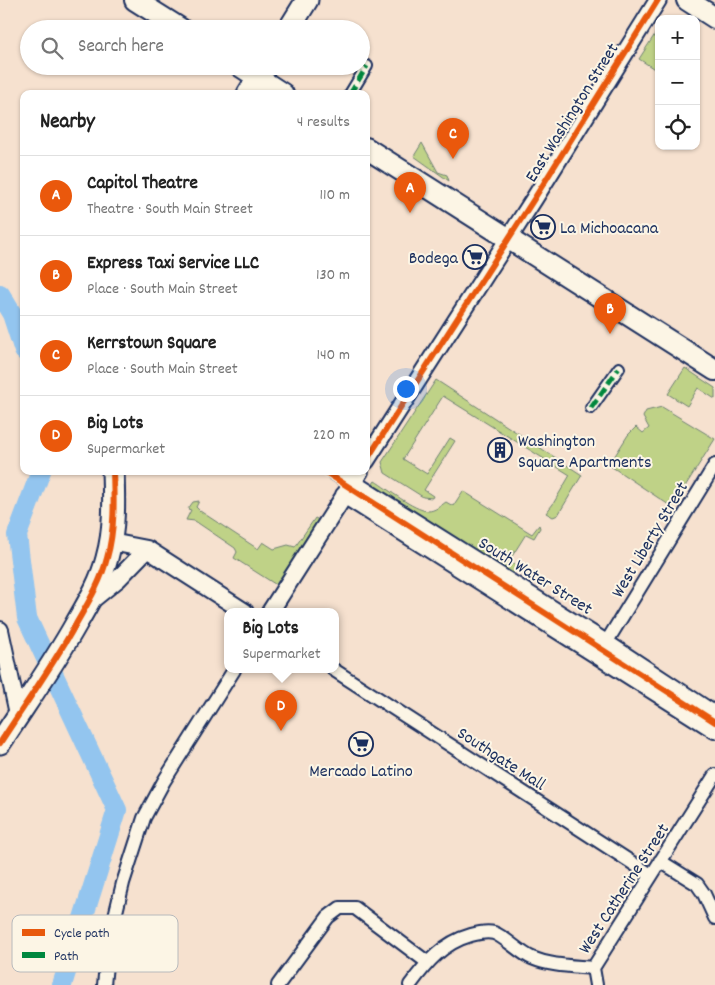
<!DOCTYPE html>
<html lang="en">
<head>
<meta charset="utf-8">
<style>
	body { margin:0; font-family:Dekko,sans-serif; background:#f2f2f2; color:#222 }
	.controls { position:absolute; right:15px; top:15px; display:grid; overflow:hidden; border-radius:10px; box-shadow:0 1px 4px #0004 }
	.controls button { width:45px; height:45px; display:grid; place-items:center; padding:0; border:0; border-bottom:1px solid #e0e0e0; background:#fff; color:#222; font:25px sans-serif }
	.you { position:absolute; left:405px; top:388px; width:18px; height:18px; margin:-12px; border:4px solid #fff; border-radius:50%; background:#1a73e8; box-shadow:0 0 0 8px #1a73e833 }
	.badge { display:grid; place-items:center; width:32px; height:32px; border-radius:50%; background:#ea580c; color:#fff; font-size:16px; font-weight:700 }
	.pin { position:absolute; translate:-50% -41px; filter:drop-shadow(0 1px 2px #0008) }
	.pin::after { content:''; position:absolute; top:26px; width:18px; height:15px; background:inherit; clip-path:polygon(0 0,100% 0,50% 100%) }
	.popup { position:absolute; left:224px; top:608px; width:115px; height:65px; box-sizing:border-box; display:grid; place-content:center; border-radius:10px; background:#fff; filter:drop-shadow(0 1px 4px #0005); font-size:16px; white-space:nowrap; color:#767676 }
	.popup b { font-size:19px; color:#222 }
	.popup::after { content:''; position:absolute; left:50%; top:100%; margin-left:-10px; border:10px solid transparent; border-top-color:#fff }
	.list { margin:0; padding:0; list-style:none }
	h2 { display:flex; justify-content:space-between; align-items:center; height:65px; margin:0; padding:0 20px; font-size:21px }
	h2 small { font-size:16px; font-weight:400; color:#767676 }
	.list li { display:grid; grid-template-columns:32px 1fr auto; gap:15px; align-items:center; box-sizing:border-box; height:80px; padding:0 20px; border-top:1px solid #e0e0e0 }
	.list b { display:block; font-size:19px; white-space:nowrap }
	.list p { margin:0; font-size:16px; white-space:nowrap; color:#767676 }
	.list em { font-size:16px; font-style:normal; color:#767676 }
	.icon { flex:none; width:28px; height:28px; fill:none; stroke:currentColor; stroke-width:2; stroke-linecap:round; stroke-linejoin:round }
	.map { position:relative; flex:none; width:715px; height:985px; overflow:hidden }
	.search { position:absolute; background:#fff; box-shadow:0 1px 4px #0004; left:20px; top:20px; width:350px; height:55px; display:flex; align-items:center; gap:12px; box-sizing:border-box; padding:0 18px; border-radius:28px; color:#767676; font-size:19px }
	.panel { position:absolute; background:#fff; box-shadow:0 1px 4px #0004; left:20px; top:90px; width:350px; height:385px; border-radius:10px }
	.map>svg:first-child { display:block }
</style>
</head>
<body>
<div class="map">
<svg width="715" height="985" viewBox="0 0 715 985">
	<rect width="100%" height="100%" fill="#f6e1cf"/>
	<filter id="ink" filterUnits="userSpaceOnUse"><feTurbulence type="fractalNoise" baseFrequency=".02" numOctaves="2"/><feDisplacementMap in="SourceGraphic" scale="10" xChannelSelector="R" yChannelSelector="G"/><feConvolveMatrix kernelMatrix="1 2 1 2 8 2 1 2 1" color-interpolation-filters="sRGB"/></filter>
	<g filter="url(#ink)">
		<!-- green -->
		<path fill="#bfd287" stroke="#6d8072" d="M 659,28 L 659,72 L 639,59 Z
			M 422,143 L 438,172 L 447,175 L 449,181 L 414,156 Z
			M 685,368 L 715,388 L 715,399 L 698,388 L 687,406 L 668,394 Z
			M 436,380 L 582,475 L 558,515 L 553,517 L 546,513 L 553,504 L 570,475 L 443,396 L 403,459 L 427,474 L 450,438 L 455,441 L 424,490 L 433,496 L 432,498 L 423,497 L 385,473 L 382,462 Z
			M 662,407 L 715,439 L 672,507 L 609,465 L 628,435 L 636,427 L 643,433 L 649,428 L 643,417 L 646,411 Z
			M 375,481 C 388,489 413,510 428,511 C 435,511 440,506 446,502 L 453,506 L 463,491 L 532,534 L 539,525 L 540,528 L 534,538 L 526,534 L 509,561 L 517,566 L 512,576 L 370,488 Z
			M 199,501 L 196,507 L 200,511 L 258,549 L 263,542 L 274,549 L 288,545 L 295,547 L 315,518 L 319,520 L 278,586 L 234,558 L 237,552 L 235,548 L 195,521 L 186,520 L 191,510 L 188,509 L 193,502 Z"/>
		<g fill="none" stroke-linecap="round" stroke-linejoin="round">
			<!-- river -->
			<path stroke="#93c5ef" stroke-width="20" d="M 0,294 L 12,314 L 24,351
				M 41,471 L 17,535 L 27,618 L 117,810 L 62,985"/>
			<defs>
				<path id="pedestrian" d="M 350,94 L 367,66
					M 591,408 L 619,368"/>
				<path id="minor" d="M 601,651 L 715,465
					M 334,670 L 651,875
					M 660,861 L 697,884 L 704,894 L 715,918
					M 593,968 L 715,775
					M 593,968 L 596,985
					M 104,985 L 108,945 L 123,883 L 144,818 L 164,781 L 234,670
					M 278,985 L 328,917 L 340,908 L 355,908 L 427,962
					M 410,985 C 427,962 443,943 471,935 C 478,933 487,931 494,933 C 505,937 520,953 532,958 C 551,966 573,966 593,968"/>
				<path id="tertiary" d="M 366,461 L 534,199 L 658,0
					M 334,471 L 606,643 L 715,715
					M 344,495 L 715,730
					M 111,542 L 147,549 L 245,612
					M 92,600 L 118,579 L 147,549
					M 270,612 L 360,471
					M 0,630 L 18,714"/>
				<path id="primary" d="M 135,0 L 181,29
					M 687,0 L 715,18
					M 240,66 L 283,94
					M 366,148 L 715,370"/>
				<path id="trunk" d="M 289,29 L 307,0
					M 248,94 L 265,66
					M 0,743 C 26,703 53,665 76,624 C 88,603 101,582 107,558 C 115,530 114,500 113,471"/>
			</defs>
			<!-- pedestrian casing -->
			<use href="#pedestrian" stroke="#1b2f5e" stroke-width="14"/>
			<!-- minor casing -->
			<use href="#minor" stroke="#1b2f5e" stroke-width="16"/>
			<!-- tertiary casing -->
			<use href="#tertiary" stroke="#1b2f5e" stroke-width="20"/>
			<!-- primary casing -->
			<use href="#primary" stroke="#1b2f5e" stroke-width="24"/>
			<!-- trunk casing -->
			<use href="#trunk" stroke="#1b2f5e" stroke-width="25"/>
			<!-- pedestrian -->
			<use href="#pedestrian" stroke="#fcf5e5" stroke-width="10"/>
			<!-- minor -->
			<use href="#minor" stroke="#fcf5e5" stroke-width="12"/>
			<!-- tertiary -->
			<use href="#tertiary" stroke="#fcf5e5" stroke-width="16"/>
			<!-- primary -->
			<use href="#primary" stroke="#fcf5e5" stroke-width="20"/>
			<!-- trunk -->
			<use href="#trunk" stroke="#fcf5e5" stroke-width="21"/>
			<!-- quiet -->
			<path stroke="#00873e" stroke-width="5" stroke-dasharray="10 5" stroke-linecap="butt" d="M 350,94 L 367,66
				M 591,408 L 619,368"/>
			<defs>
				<path id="cycleway" d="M 366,461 L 534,199 L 658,0
					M 324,471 L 715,722
					M 0,743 C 26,703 53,665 76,624 C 88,603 101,582 107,558 C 115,530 114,500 113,471"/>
			</defs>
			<!-- cycleway casing -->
			<use href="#cycleway" stroke="#fcf5e5" stroke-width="9"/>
			<!-- cycleway -->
			<use href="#cycleway" stroke="#e8590c" stroke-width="6"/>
		</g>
	</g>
	<!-- icons -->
	<defs>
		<symbol id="supermarket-ring" viewBox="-11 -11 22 22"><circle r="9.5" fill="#fcf5e5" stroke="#1b2f5e" stroke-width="1.5"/><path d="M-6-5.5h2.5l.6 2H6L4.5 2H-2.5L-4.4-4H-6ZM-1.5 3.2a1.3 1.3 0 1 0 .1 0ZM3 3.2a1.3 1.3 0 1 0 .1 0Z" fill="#1b2f5e"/></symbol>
		<symbol id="building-ring" viewBox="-11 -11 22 22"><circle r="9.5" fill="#fcf5e5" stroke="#1b2f5e" stroke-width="1.5"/><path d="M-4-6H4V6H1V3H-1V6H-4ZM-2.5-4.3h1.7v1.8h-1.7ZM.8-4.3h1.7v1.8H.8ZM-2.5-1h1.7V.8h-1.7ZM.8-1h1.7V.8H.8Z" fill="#1b2f5e"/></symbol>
	</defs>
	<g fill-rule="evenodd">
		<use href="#supermarket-ring" x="529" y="213" width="28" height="28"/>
		<use href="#supermarket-ring" x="461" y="243" width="28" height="28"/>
		<use href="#building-ring" x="486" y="436" width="28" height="28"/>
		<use href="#supermarket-ring" x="347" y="730" width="28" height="28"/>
	</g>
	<g text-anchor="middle" stroke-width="4" stroke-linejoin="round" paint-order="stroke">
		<!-- street labels -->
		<g font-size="18" fill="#1b2f5e" stroke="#fcf5e5">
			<text transform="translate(571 112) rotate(-58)" y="6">East Washington Street</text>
			<text transform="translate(649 539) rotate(-59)" y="6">West Liberty Street</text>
			<text transform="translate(536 575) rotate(32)" y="6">South Water Street</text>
			<text transform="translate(502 758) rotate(33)" y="6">Southgate Mall</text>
			<text transform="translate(623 888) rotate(-57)" y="6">West Catherine Street</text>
		</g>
		<!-- poi labels -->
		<g font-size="18" fill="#1b2f5e" stroke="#fcf5e5" text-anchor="start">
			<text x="560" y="233">La Michoacana</text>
			<text x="458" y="263" text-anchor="end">Bodega</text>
			<text x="518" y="446">Washington<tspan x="518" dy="21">Square Apartments</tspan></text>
			<text x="361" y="776" text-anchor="middle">Mercado Latino</text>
		</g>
	</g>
	<!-- legend -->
	<rect x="12" y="915" width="166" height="57" rx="8" fill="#fcf5e5" stroke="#b8babc" stroke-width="1"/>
	<rect x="22" y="929" width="23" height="7" fill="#e8590c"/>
	<rect x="22" y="952" width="23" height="6" fill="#00873e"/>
	<g font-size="14" fill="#1b2f5e">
		<text x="54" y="937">Cycle path</text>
		<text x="54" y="960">Path</text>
	</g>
</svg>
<div class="controls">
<button>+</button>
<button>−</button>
<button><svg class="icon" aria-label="locate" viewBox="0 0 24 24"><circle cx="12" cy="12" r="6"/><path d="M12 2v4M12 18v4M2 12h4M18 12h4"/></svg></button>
</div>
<div class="you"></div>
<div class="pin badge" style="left:410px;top:213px">A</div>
<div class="pin badge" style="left:610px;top:334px">B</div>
<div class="pin badge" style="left:453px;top:159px">C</div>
<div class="pin badge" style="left:281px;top:731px">D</div>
<div class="popup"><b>Big Lots</b>Supermarket</div>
<div class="search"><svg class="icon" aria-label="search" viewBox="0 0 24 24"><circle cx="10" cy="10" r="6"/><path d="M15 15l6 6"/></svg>Search here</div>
<section class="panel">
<h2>Nearby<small>4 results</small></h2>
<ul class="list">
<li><span class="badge">A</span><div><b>Capitol Theatre</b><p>Theatre · South Main Street</p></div><em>110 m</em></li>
<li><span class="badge">B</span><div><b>Express Taxi Service LLC</b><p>Place · South Main Street</p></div><em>130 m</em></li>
<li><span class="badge">C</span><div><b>Kerrstown Square</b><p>Place · South Main Street</p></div><em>140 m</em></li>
<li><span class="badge">D</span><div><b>Big Lots</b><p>Supermarket</p></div><em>220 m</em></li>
</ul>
</section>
</div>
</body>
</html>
